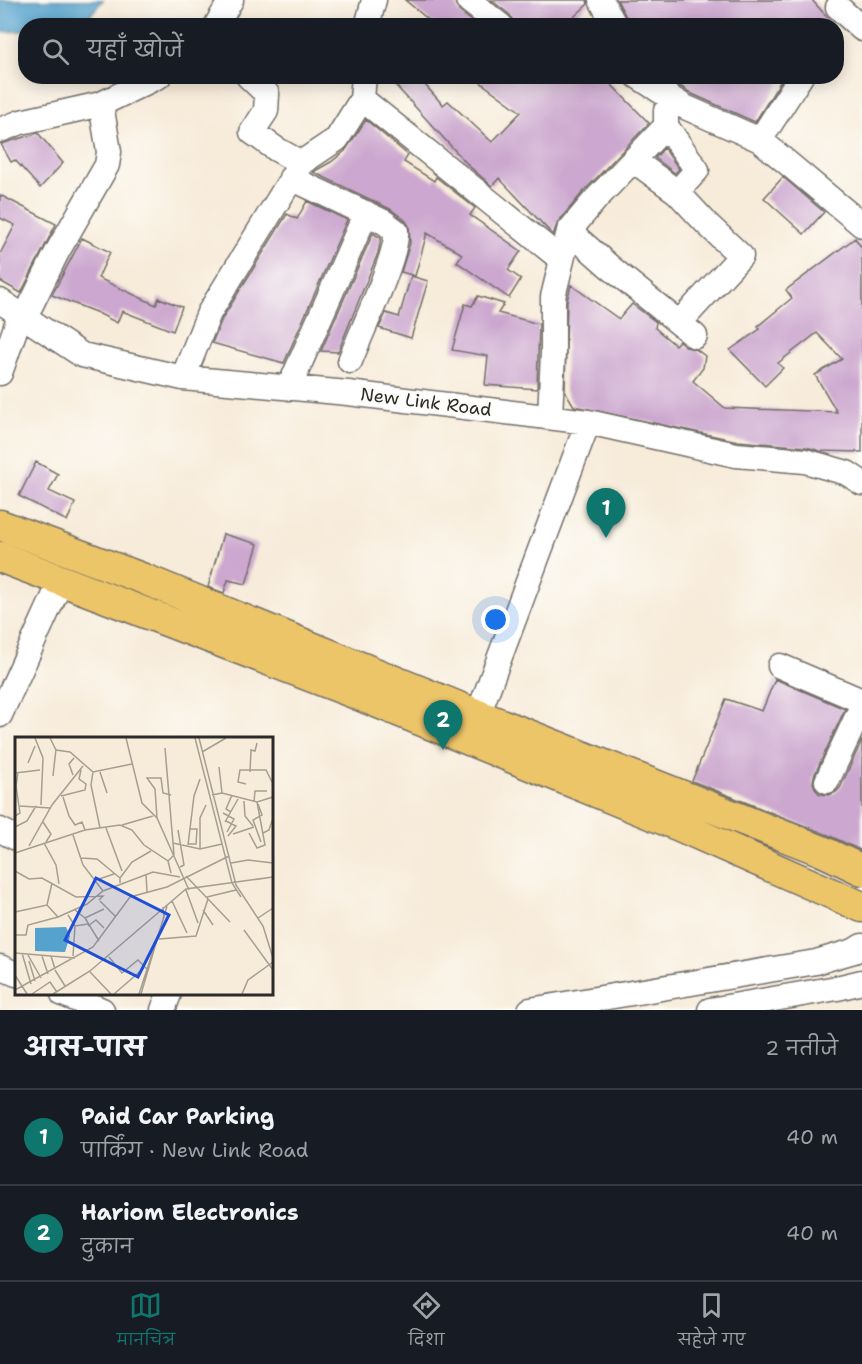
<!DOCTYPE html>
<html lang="hi">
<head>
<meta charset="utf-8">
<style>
	body { margin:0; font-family:"Shantell Sans","Playpen Sans Deva",sans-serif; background:#242831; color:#f1f3f6 }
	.you { position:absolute; left:496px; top:620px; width:21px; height:21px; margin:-15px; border:4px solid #fff; border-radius:50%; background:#1a73e8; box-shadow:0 0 0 9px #1a73e833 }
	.badge { display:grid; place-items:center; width:39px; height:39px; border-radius:50%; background:#0f766e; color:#fff; font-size:20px; font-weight:700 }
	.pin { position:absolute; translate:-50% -50px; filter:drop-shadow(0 2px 3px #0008) }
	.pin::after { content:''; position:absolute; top:32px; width:21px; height:18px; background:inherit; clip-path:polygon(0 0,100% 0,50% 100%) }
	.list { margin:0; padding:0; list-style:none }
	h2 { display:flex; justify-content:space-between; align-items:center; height:78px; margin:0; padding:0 24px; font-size:26px }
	h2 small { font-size:20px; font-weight:400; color:#9ea1a6 }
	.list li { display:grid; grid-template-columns:39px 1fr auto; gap:18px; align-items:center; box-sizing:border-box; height:96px; padding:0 24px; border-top:2px solid #363941 }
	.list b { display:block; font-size:22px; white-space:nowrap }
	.list p { margin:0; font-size:20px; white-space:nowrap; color:#9ea1a6 }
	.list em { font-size:20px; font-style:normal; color:#9ea1a6 }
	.icon { flex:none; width:33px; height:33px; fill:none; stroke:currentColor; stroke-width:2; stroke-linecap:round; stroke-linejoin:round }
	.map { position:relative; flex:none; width:862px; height:1010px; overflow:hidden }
	.search { position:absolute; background:#171b24; box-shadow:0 3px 15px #0003; left:18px; right:18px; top:18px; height:66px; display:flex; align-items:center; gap:15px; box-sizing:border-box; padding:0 21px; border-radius:24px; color:#9ea1a6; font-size:22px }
	.sheet { height:270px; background:#171b24 }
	nav { display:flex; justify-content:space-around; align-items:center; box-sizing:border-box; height:84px; border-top:2px solid #363941; background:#171b24; font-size:16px; color:#9ea1a6 }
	nav a { display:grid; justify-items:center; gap:3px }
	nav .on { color:#0f766e }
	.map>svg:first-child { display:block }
</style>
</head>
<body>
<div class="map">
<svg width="862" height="1010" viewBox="0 0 862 1010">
	<rect width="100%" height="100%" fill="#fdfcf7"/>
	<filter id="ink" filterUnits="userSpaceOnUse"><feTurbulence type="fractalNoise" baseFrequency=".0167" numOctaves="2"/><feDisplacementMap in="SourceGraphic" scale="12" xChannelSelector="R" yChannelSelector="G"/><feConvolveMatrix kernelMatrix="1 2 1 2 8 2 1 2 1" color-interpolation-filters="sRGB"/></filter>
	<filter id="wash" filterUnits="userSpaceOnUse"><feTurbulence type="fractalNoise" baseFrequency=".008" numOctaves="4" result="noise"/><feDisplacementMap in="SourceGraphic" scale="24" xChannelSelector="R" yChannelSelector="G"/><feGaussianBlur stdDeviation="1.35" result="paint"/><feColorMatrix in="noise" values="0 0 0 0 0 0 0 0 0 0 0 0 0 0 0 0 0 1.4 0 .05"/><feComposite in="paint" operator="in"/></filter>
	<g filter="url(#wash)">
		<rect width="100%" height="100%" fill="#f7ebd9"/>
		<!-- water -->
		<path fill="#54a2cd" stroke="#40667c" stroke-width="1.5" d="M 0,0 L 103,0 L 82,25 L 26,26 L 25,31 L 0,32 Z"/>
		<g id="blocks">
			<!-- building -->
			<path fill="#cca7cf" d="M 405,0 L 454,0 L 459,11 L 477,25 L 436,26 Z
				M 491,0 L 587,0 L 588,4 L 564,26 L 515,26 L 510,15 Z
				M 617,0 L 812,0 L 835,26 L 631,26 Z
				M 387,76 L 417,76 L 443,105 L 448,101 L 492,142 L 521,112 L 472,76 L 603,76 L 649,123 L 584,191 L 558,222 L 553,235 L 499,178 L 492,186 L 469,166 Z
				M 664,76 L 784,76 L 755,122 L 692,94 Z
				M 366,120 L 408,155 L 404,162 L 434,181 L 436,177 L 475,208 L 470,215 L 521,251 L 508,270 L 521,279 L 509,298 L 457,262 L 462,254 L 427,233 L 415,276 L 401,272 L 410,243 L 409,226 L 405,220 L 390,209 L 313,172 L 331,162 L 345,151 Z
				M 38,133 L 63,163 L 40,188 L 15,160 L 11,162 L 1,144 Z
				M 664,148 L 679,169 L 675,173 L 655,158 Z
				M 783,177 L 824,212 L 804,234 L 764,198 Z
				M 0,195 L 56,224 L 21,293 L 0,281 L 0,254 L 15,225 L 0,218 Z
				M 307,201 L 347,220 L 284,363 L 212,343 L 222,319 L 287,214 L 297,219 Z
				M 373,233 L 381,238 L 378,253 L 338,352 L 321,351 Z
				M 82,238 L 110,252 L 98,278 L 156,305 L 159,298 L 182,307 L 173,331 L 122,311 L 117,323 L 98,313 L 52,295 Z
				M 855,238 L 862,248 L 862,452 L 820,451 L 806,447 L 738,441 L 574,406 L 565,391 L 567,301 L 571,285 L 619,319 L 632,304 L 656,322 L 655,328 L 675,345 L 679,341 L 687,347 L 697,350 L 705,356 L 703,368 L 693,381 L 725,408 L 837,412 L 815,375 L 842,359 L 817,333 L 778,363 L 783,368 L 765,386 L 730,350 L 760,329 L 758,326 L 792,298 L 786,290 Z
				M 411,276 L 428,281 L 411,338 L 379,328 L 386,313 L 399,317 Z
				M 478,296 L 504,304 L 498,313 L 539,324 L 537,389 L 485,385 L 488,356 L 452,350 L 465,304 L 472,306 Z
				M 36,462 L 58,474 L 49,491 L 75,503 L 67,521 L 19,496 Z
				M 223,534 L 258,544 L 246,584 L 228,580 L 224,593 L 208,587 Z
				M 775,679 L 845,709 L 814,776 L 813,783 L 816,790 L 820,794 L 829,795 L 836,792 L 840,788 L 862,740 L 862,851 L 828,835 L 692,781 L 726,699 L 762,711 Z"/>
		</g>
	</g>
	<g filter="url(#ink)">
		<use href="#blocks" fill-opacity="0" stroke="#726e68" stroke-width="1.5"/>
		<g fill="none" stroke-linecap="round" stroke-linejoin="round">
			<defs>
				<path id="minor" d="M 468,0 L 501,26
					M 601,0 L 615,26
					M 838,7 L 862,29
					M 216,26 L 231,0
					M 367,26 L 374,0
					M 248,76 L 267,94 L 266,111 L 252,132 L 276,149 L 301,163
					M 637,76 L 685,107 L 760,140 L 862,225
					M 362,99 L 562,260
					M 0,130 L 21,122 L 101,104 L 159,76
					M 760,140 L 801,76
					M 633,160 L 677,192 L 697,170 L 666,126 L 666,111
					M 291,178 L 384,222 L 396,231 C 399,253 360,335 350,361
					M 677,192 L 707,224 L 741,256 L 679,323 L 695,336
					M 569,231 L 611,268 L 679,323
					M 0,301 L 82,355 L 183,378 L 348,393 L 588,422 L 736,455 L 805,461 L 847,473 L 862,483
					M 25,317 L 57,252 L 107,165 L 109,152 L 101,104
					M 0,373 L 20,315
					M 183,378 L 209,313 L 301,163 L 337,139 L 362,99 L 364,76
					M 289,388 L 366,213
					M 550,416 L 553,353 L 553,297 L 569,231 L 595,200 L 666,126
					M 780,666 L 862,701
					M 0,715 L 61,581
					M 478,715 L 588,422
					M 827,781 L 862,706
					M 0,830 L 16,838
					M 0,967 L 16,974
					M 63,994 L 102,1010
					M 163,1010 L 169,994
					M 530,1010 L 816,962 L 854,951 L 862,946
					M 710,1010 L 837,988 L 862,982"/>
				<path id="major" d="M 0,525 L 144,579 L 478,715 L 822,851 L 862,870
					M 0,557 L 354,693 L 677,825 L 862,907"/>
			</defs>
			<!-- minor casing -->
			<use href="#minor" stroke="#726e68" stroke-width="27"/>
			<!-- major casing -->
			<use href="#major" stroke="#726e68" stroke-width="33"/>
			<!-- minor -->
			<use href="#minor" stroke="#fff" stroke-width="24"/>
			<!-- major -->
			<use href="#major" stroke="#edc569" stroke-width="30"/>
		</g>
	</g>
	<g text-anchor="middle" stroke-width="4.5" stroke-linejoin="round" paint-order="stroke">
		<!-- street labels -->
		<g font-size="18" fill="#2b2b2b" stroke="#fdfcf7">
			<text transform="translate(426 402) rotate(7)" y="6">New Link Road</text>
		</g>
	</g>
	<!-- overview -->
	<g transform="translate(15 737)">
		<rect width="258" height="258" fill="#f7ebd9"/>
		<path d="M 51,190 L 55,199 L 50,215 L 20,214 L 20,191 Z" fill="#54a2cd"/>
		<path fill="none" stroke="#a59e93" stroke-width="1.5" d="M 20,1 L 28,21 L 26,68M 35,1 L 41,13 L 55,15 L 78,35 L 117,27M 111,1 L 127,66 L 142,81 L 174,153M 180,1 L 217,146 L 226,160M 184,1 L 221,148 L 248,189 L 258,221M 150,11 L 159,118 L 153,124M 187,15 L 211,1M 13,26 L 20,9M 204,30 L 207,56M 78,35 L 76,48 L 85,91M 85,35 L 92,56M 235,35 L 236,13 L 240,14 L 242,6M 0,36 L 25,33M 58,38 L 54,27 L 59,21M 38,39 L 41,12M 231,47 L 223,45 L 225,33 L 251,33 L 257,45M 197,58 L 207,56 L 242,65 L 258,60M 46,59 L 70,53 L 71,47 L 64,42 L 66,33M 48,60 L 54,79 L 60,88 L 67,85 L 70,93M 229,64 L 230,79 L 238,89M 239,65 L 240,54 L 252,54M 243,67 L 247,78 L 238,83 L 246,105M 5,69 L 35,71M 216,75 L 211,72 L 217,58M 208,76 L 219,82 L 212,95M 0,79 L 5,76 L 1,49 L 3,35M 142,81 L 140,52 L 132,41 L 146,41 L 148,56 L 156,58M 211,84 L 221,89 L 213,99M 28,85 L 36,97 L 31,105M 210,85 L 223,62M 107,88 L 138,79M 0,90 L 12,84 L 21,69M 91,91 L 107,134M 163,93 L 169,128 L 165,130M 234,96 L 242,111 L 250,108 L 242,65M 248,96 L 254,93 L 258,81M 218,97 L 239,90M 58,98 L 68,128 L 88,154M 29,106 L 41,128 L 44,147M 158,106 L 185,112 L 207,107M 173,107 L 181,107 L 182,92 L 174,92M 173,108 L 179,59 L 185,42M 14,109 L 37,68 L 68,29M 185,112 L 185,81 L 191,68M 0,116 L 70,93 L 105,88 L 117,93 L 129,108 L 153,124 L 156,136M 66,121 L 82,122 L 105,141 L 105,146M 216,126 L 233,123 L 258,126M 0,134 L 14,142 L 27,141 L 61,160 L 88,159 L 84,163M 131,137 L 132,155M 171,139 L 215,185M 105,141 L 117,125 L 136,114M 81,143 L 99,137M 171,153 L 183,186M 192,160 L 221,153M 85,164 L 100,179M 157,164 L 172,196M 32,168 L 37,146M 60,173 L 70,181 L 84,204M 188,173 L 198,188M 0,175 L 32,168 L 43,180 L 72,167 L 88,154 L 138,135 L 165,140M 53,178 L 60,189 L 73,187M 70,181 L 89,172M 243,181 L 258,171M 73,189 L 81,183 L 89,191M 229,193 L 258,233M 0,198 L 11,198 L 13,188 L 43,180M 144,202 L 181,199 L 193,162M 0,216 L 36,219M 7,216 L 16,247M 13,218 L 26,241M 27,219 L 33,237M 58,219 L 60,189M 94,220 L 107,236 L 123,223 L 132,232M 14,224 L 20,244M 40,232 L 36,219 L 60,221M 40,233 L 50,249M 75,235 L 96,257M 0,238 L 12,257M 0,253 L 78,210 L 115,160 L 152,150 L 214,119M 17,257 L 35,245 L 42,255M 38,257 L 75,234 L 171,152 L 258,140M 99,257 L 129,231M 124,257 L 149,180 L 148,170M 126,257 L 152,169M 227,257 L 233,243 L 258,225"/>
		<path fill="#1d4ed8" fill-opacity="0.15" stroke="#1d4ed8" stroke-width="3" d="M 81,141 L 154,178 L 123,240 L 50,203 Z"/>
		<rect width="258" height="258" fill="none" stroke="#2b2b2b" stroke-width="3"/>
	</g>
</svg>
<div class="you"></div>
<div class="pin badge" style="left:606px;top:538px">1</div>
<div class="pin badge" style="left:443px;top:750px">2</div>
<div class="search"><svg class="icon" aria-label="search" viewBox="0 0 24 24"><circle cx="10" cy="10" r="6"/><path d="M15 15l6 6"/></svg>यहाँ खोजें</div>
</div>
<section class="sheet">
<h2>आस-पास<small>2 नतीजे</small></h2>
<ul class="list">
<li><span class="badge">1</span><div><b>Paid Car Parking</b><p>पार्किंग · New Link Road</p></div><em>40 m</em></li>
<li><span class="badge">2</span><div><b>Hariom Electronics</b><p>दुकान</p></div><em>40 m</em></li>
</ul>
</section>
<nav>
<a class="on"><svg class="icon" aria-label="map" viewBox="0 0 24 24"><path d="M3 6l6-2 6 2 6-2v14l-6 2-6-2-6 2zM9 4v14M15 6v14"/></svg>मानचित्र</a>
<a><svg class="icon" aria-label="directions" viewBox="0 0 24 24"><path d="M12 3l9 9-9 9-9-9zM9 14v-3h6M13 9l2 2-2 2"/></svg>दिशा</a>
<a><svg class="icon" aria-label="saved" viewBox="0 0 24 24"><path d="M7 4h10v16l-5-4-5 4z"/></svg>सहेजे गए</a>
</nav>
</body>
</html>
